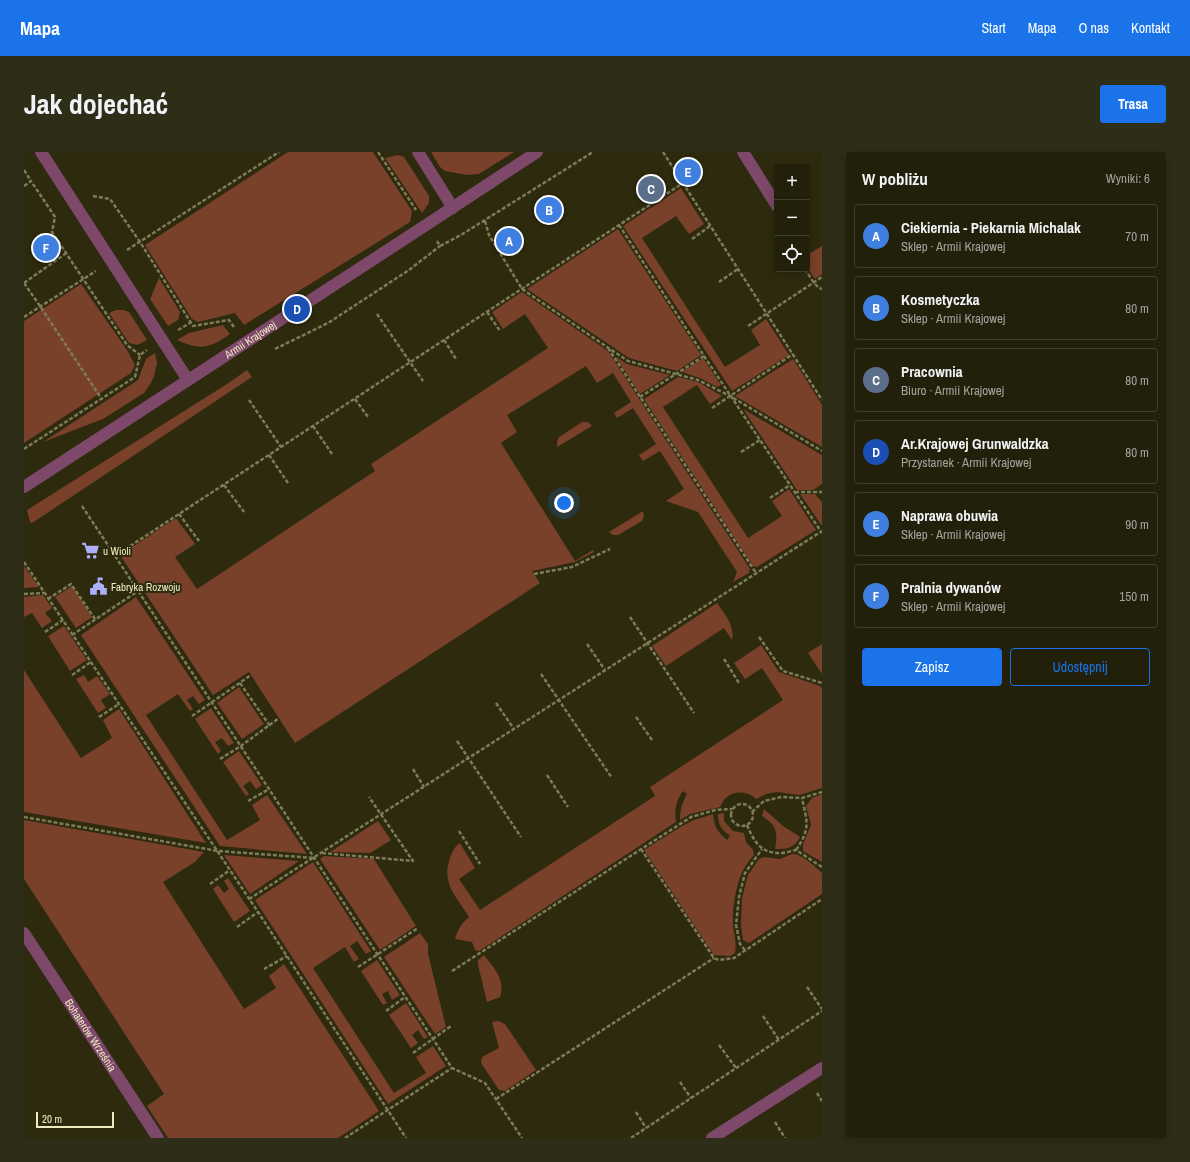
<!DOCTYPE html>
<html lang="pl">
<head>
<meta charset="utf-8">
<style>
	body { margin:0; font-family:"Archivo Narrow",sans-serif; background:#2e2d18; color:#f1f3f6 }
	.controls { position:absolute; right:12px; top:12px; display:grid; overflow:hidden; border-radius:4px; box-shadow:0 2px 10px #0003 }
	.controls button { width:36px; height:36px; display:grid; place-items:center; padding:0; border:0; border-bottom:1px solid #3f3e2b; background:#22200a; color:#f1f3f6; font:20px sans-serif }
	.scale { position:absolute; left:12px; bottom:10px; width:78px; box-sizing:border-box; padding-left:4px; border:2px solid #eeeac0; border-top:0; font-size:11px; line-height:14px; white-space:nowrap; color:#eeeac0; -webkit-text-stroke:3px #2d2a0e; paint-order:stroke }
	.you { position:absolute; left:540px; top:351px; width:14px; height:14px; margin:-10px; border:3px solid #fff; border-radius:50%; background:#1a73e8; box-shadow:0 0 0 6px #1a73e833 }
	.badge { display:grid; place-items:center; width:26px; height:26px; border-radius:50%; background:#1a73e8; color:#fff; font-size:13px; font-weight:700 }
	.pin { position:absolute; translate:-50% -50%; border:2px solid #fff; box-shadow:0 1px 4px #0006 }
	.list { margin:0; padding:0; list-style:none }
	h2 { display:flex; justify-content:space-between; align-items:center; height:52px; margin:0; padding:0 16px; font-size:17px }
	h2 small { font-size:13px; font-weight:400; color:#a2a39c }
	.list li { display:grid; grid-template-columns:26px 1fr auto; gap:12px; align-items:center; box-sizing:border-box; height:64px; margin:0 8px 8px; padding:0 8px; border:1px solid #3f3e2b; border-radius:4px }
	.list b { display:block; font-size:15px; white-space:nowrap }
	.list p { margin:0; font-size:13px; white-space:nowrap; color:#a2a39c }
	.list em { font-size:13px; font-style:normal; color:#a2a39c }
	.actions { display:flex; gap:8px; padding:12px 16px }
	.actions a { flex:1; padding:9px 0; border:1px solid #1a73e8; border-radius:4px; text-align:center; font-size:14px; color:#1a73e8 }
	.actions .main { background:#1a73e8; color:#fff }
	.icon { flex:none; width:22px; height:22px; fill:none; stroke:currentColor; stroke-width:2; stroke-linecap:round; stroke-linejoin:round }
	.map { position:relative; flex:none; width:798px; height:986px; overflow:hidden; border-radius:4px }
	header { display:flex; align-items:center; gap:24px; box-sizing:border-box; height:56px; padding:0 20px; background:#1a73e8; color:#fff }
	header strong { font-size:19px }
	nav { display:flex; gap:22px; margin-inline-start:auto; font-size:14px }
	.intro { display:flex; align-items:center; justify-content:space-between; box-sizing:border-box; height:96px; padding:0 24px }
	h1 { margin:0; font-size:28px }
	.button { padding:10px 18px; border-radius:4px; background:#1a73e8; color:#fff; font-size:14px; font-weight:700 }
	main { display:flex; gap:24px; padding:0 24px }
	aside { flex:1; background:#22200a; border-radius:4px; box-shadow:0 2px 10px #0003 }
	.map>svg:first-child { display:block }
</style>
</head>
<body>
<header>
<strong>Mapa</strong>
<nav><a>Start</a><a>Mapa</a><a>O nas</a><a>Kontakt</a></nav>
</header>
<div class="intro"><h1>Jak dojechać</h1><a class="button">Trasa</a></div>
<main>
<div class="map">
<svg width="798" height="986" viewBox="0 0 798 986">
	<rect width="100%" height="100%" fill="#2d2a0e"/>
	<!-- green -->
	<path fill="#79402a" d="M 264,0 L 349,0 L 388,59 L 386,70 L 220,173 L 211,161 L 174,170 L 168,167 L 121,93 Z
		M 407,0 L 490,0 L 455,22 L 443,23 L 421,19 L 416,15 Z
		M 374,3 L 380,5 L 405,44 L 405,51 L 398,61 L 361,6 Z
		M 657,36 L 680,72 L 665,82 L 652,64 L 618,86 L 701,215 L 736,193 L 727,178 L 742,167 L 765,203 L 708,239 L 599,74 Z
		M 594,77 L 677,203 L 653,219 L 605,206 L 503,137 Z
		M 798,94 L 798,122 L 791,127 L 783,115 L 783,103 Z
		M 135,126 L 156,160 L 154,168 L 144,174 L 126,147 Z
		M 57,132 L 103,198 L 111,213 L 107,221 L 0,291 L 0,169 Z
		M 498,140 L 584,199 L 726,417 L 725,421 L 709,430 L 713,420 L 674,360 L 642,349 L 660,337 L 636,299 L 619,309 L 615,303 L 632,292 L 609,256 L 593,266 L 590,261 L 607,250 L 589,221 L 573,231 L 562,214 L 483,263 L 493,280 L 477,291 L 551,409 L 569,398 L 570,400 L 551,410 L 508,419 L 516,431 L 271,591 L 225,520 L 189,543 L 96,403 L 152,366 L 171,392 L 151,405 L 173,437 L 351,319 L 347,312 L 524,196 L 501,162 L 479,177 L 468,160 Z
		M 92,158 L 99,158 L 105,160 L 123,188 L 113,193 L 105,191 L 85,161 Z
		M 199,173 L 206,182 C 186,196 177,199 153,188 L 165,181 Z
		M 131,201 L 133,211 L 130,224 L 127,231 L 120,241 L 79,267 L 19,290 L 114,228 L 122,207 Z
		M 591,204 L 603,212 L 646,223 L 616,242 Z
		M 679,206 L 697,233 L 693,235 L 676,226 L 658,220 Z
		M 769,207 L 798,253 L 798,295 L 711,244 Z
		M 223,218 L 228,225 L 8,371 L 6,370 L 3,358 L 203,232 Z
		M 654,225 L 674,230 L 698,244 L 686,252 L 673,233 L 639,255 L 724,386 L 758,364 L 748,349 L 765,337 L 792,378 L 733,415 L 729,414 L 620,247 Z
		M 719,257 L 798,303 L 798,332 L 789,338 L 773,338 Z
		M 558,270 L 564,270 L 568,274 L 533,295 L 533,290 L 535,285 Z
		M 776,342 L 791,342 L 798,350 L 798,374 Z
		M 619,359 L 620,364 L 618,369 L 594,383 L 589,383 L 585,380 Z
		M 0,414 L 15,435 L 0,436 Z
		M 48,434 L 68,465 L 52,476 L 31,445 Z
		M 19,443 L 28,456 L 21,461 L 28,469 L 18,476 L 8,461 L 0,465 L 0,445 Z
		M 112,445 L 181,548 L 175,552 L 169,544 L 163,548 L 169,557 L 166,559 L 154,542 L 122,563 L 203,688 L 236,668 L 228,653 L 243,643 L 283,702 L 196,694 L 57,483 Z
		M 693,451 C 701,462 711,474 708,488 L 700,476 L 642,514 L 628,494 Z
		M 40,474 L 63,508 L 46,519 L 24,484 Z
		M 798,492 L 798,522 L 784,501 Z
		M 737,493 L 755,520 L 796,534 L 798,536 L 798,636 L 776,643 L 753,640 L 742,642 L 732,647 C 726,640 713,638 704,644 C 701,646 698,651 696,655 L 666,662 L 656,668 C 656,658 658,651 663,642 L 659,639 C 652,649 650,658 652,670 L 455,799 L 451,798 L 448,790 L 431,787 C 434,777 437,772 445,765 C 433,745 417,732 426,706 C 428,700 431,694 436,691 L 451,716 L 435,727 L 456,758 L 631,644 L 626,635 L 759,548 L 738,516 L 721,527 L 710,511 Z
		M 0,518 L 57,606 L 88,586 L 79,568 L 95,557 L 182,691 L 0,660 Z
		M 60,523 L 64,530 L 73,524 L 86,542 L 77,548 L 82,556 L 74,561 L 52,527 Z
		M 215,535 L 240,572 L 218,587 L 193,551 Z
		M 187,556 L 210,591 L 204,594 L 198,586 L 191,590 L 197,599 L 194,602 L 171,567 Z
		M 215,599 L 238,633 L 232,637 L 226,629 L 219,634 L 225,642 L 222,644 L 199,610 Z
		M 798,642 L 798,710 L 779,699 L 779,692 L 787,673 L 782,654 L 788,646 Z
		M 740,657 L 759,674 L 776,685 C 770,696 764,697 751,697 C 754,681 753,673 738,664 Z
		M 700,661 L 700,669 L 709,679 L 720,681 L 722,690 L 729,698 L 730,703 C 727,707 723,711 721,715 C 712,729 708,757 709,773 C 710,783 713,791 711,801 L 706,804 L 690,803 L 620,698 L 658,674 L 670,668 L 689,662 C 690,674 694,681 703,688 L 706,684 C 697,677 694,673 694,662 Z
		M 0,668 L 180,700 L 171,710 L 139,730 L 220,857 L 252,836 L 245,824 L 260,812 L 355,959 L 314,986 L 144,986 L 123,954 L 140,942 L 0,727 Z
		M 354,669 L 367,688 L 346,701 L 306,700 Z
		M 768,702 C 777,701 792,715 798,721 L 798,742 L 725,791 L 719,788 L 717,773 L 718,746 L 724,723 L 735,707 L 740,705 L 756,707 Z
		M 200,703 L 275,709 L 226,742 Z
		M 300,704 L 350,707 L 392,774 L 356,798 L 296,707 Z
		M 289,710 L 347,799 L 342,802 L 333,789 L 326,794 L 335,807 L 330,810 L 321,795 L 289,816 L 370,941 L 402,921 L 392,905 L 409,894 L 422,914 L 364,952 L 231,748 Z
		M 204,726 L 226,759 L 210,770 L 189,737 L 194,733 L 200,741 L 205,737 L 200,729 Z
		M 396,781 L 404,792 L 404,802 L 422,875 L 411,882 L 360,805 Z
		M 460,803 C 470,816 482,828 476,845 L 463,850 L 454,813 L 454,808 Z
		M 353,808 L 376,843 L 368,848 L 364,839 L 358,842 L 363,851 L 359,853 L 337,819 Z
		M 382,851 L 404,885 L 400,887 L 394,878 L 388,883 L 394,891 L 387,896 L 365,863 Z
		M 474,869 L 481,872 L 512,918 L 481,939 L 475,938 L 457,911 L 458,905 L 475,896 L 468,870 Z"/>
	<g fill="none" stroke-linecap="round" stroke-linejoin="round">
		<!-- path -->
		<path stroke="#7e7b59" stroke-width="2.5" stroke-dasharray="4 2" stroke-linecap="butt" d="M 354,0 L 392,58
			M 639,0 L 798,248
			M 0,18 L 7,29
			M 0,34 L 7,29 L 31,65 L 28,80 L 103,193 L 116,203
			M 69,44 L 86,47 L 116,90 L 169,174 L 205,168 L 210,175
			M 461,69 L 465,83 L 498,137 L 583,195 L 604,209 L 674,228 L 706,244 L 798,299
			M 595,73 L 680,204 L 798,381
			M 668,87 L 686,74
			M 413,89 L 416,94 L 437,83 L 569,0
			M 103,98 L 255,0
			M 781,117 C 786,124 790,134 798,137
			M 695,130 L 714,117
			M 0,131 L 16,154 L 77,246
			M 0,131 L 41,102
			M 463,160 L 476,179
			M 353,162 L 399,229
			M 0,165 L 72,119
			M 724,174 L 798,125
			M 154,178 L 166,171
			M 420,188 L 432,207
			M 584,196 L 732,421
			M 251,197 L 304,171 L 385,118 L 416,94
			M 616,245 L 680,204
			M 331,247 L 344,265
			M 225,248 L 257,295
			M 688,256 L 769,202
			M 289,274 L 308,302
			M 0,297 L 111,225 L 116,203 L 123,198
			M 717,300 L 736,288
			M 245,303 L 264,331
			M 200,333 L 220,360
			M 771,340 L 798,340
			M 746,346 L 766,333
			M 58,354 L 245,637 L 428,916 L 461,931 L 498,986
			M 155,362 L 175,389
			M 91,404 L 659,31
			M 0,410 L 234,760 L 382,986
			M 510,422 L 548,415 L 586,397
			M 0,442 L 20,441
			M 24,447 L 47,432 L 71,467
			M 606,465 L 670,561
			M 21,480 L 39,468
			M 48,483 L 114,439
			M 735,485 L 759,519 L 798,531
			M 563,492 L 581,518
			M 700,507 L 715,531
			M 517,522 L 588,626
			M 48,523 L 67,510
			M 216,531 L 246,574
			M 472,551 L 490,577
			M 168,564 L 227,523
			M 75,565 L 95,552
			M 612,565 L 628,588
			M 433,589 L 497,685
			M 196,607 L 217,594 L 255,566
			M 389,617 L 400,635
			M 523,623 L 544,655
			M 224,649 L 245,637
			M707 663a11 11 0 1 1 22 0a11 11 0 1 1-22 0Z
			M 728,660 L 740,649 L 757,645 L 778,646 L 798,640
			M 0,665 L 194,699 L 290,706
			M 723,673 C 729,687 735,700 753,701 C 759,702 766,699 772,698 L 798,715
			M 435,679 L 456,712
			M 617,697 L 690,806 L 695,808 L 710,806 L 798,747
			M 772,698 C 787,676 783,670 778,646
			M 298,701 L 389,709 L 345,645
			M 186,732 L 206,718
			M 225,747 L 798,379
			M 213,775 L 234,760
			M 721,798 L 716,792 L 712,773 L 715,745 L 721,721 L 738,697
			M 334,815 L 394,776
			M 240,817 L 263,804
			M 428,819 L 667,665 L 691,658 L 708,657
			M 783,835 L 798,857
			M 362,859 L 381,845
			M 739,864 L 755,888
			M 695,893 L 712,916
			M 389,901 L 427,874
			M 656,930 L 667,946
			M 793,941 L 798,949
			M 472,947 L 690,806
			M 612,960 L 622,976
			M 751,970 L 761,986
			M 321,986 L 428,916
			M 607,986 L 798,859"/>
		<!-- lane -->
		<path stroke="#7d4869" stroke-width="12" d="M 719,0 L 753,54"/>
		<!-- street -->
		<g stroke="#7d4869" stroke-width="12">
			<path d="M 17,0 L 164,228"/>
			<path d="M 394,0 L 429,56"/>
			<path id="s1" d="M 0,335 L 396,77 L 513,0"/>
			<path id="s2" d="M 0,781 L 134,986"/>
			<path d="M 688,986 L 798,916"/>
		</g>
	</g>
	<!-- icons -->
	<defs>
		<symbol id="supermarket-bare" viewBox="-9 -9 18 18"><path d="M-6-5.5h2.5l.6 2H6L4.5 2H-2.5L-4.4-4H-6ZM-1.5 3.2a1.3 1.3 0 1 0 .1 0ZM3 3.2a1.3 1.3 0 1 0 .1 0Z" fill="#acaffb" stroke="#2d2a0e" stroke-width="2.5" paint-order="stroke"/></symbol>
		<symbol id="civic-bare" viewBox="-9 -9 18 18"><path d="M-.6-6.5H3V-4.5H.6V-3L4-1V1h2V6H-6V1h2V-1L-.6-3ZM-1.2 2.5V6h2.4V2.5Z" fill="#acaffb" stroke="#2d2a0e" stroke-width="2.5" paint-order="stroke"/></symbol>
	</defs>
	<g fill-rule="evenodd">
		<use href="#supermarket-bare" x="54" y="386" width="25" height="25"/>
		<use href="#civic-bare" x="62" y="422" width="25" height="25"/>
	</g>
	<g text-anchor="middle" stroke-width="4" stroke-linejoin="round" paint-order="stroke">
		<!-- street labels -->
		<g font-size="11" fill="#eeeac0" stroke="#2d2a0e">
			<text dy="4" stroke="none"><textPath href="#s1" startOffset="270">Armii Krajowej</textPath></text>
			<text dy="4" stroke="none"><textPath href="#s2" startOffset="122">Bohaterów Września</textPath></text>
		</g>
		<!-- poi labels -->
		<g font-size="11" fill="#eeeac0" stroke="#2d2a0e" text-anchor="start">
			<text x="79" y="403">u Wioli</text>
			<text x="87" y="439">Fabryka Rozwoju</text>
		</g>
	</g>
</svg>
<div class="controls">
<button>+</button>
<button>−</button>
<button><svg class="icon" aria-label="locate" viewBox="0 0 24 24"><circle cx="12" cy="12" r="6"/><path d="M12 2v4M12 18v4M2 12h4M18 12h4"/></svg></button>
</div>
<div class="scale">20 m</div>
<div class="you"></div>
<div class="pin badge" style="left:485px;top:89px;background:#3f7fe0">A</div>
<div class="pin badge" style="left:525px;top:58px;background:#3f7fe0">B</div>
<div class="pin badge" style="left:627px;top:37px;background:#5c6f8a">C</div>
<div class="pin badge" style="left:273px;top:157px;background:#1a4fb4">D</div>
<div class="pin badge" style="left:664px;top:20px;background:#3f7fe0">E</div>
<div class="pin badge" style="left:22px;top:96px;background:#3f7fe0">F</div>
</div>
<aside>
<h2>W pobliżu<small>Wyniki: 6</small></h2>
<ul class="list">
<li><span class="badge" style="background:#3f7fe0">A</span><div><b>Ciekiernia - Piekarnia Michalak</b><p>Sklep · Armii Krajowej</p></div><em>70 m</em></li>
<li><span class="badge" style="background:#3f7fe0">B</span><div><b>Kosmetyczka</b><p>Sklep · Armii Krajowej</p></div><em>80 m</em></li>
<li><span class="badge" style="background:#5c6f8a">C</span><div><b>Pracownia</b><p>Biuro · Armii Krajowej</p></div><em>80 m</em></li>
<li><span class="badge" style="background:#1a4fb4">D</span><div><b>Ar.Krajowej Grunwaldzka</b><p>Przystanek · Armii Krajowej</p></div><em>80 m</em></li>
<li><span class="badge" style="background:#3f7fe0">E</span><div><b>Naprawa obuwia</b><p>Sklep · Armii Krajowej</p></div><em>90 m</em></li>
<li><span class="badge" style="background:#3f7fe0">F</span><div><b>Pralnia dywanów</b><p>Sklep · Armii Krajowej</p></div><em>150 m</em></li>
</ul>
<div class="actions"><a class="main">Zapisz</a><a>Udostępnij</a></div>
</aside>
</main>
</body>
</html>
